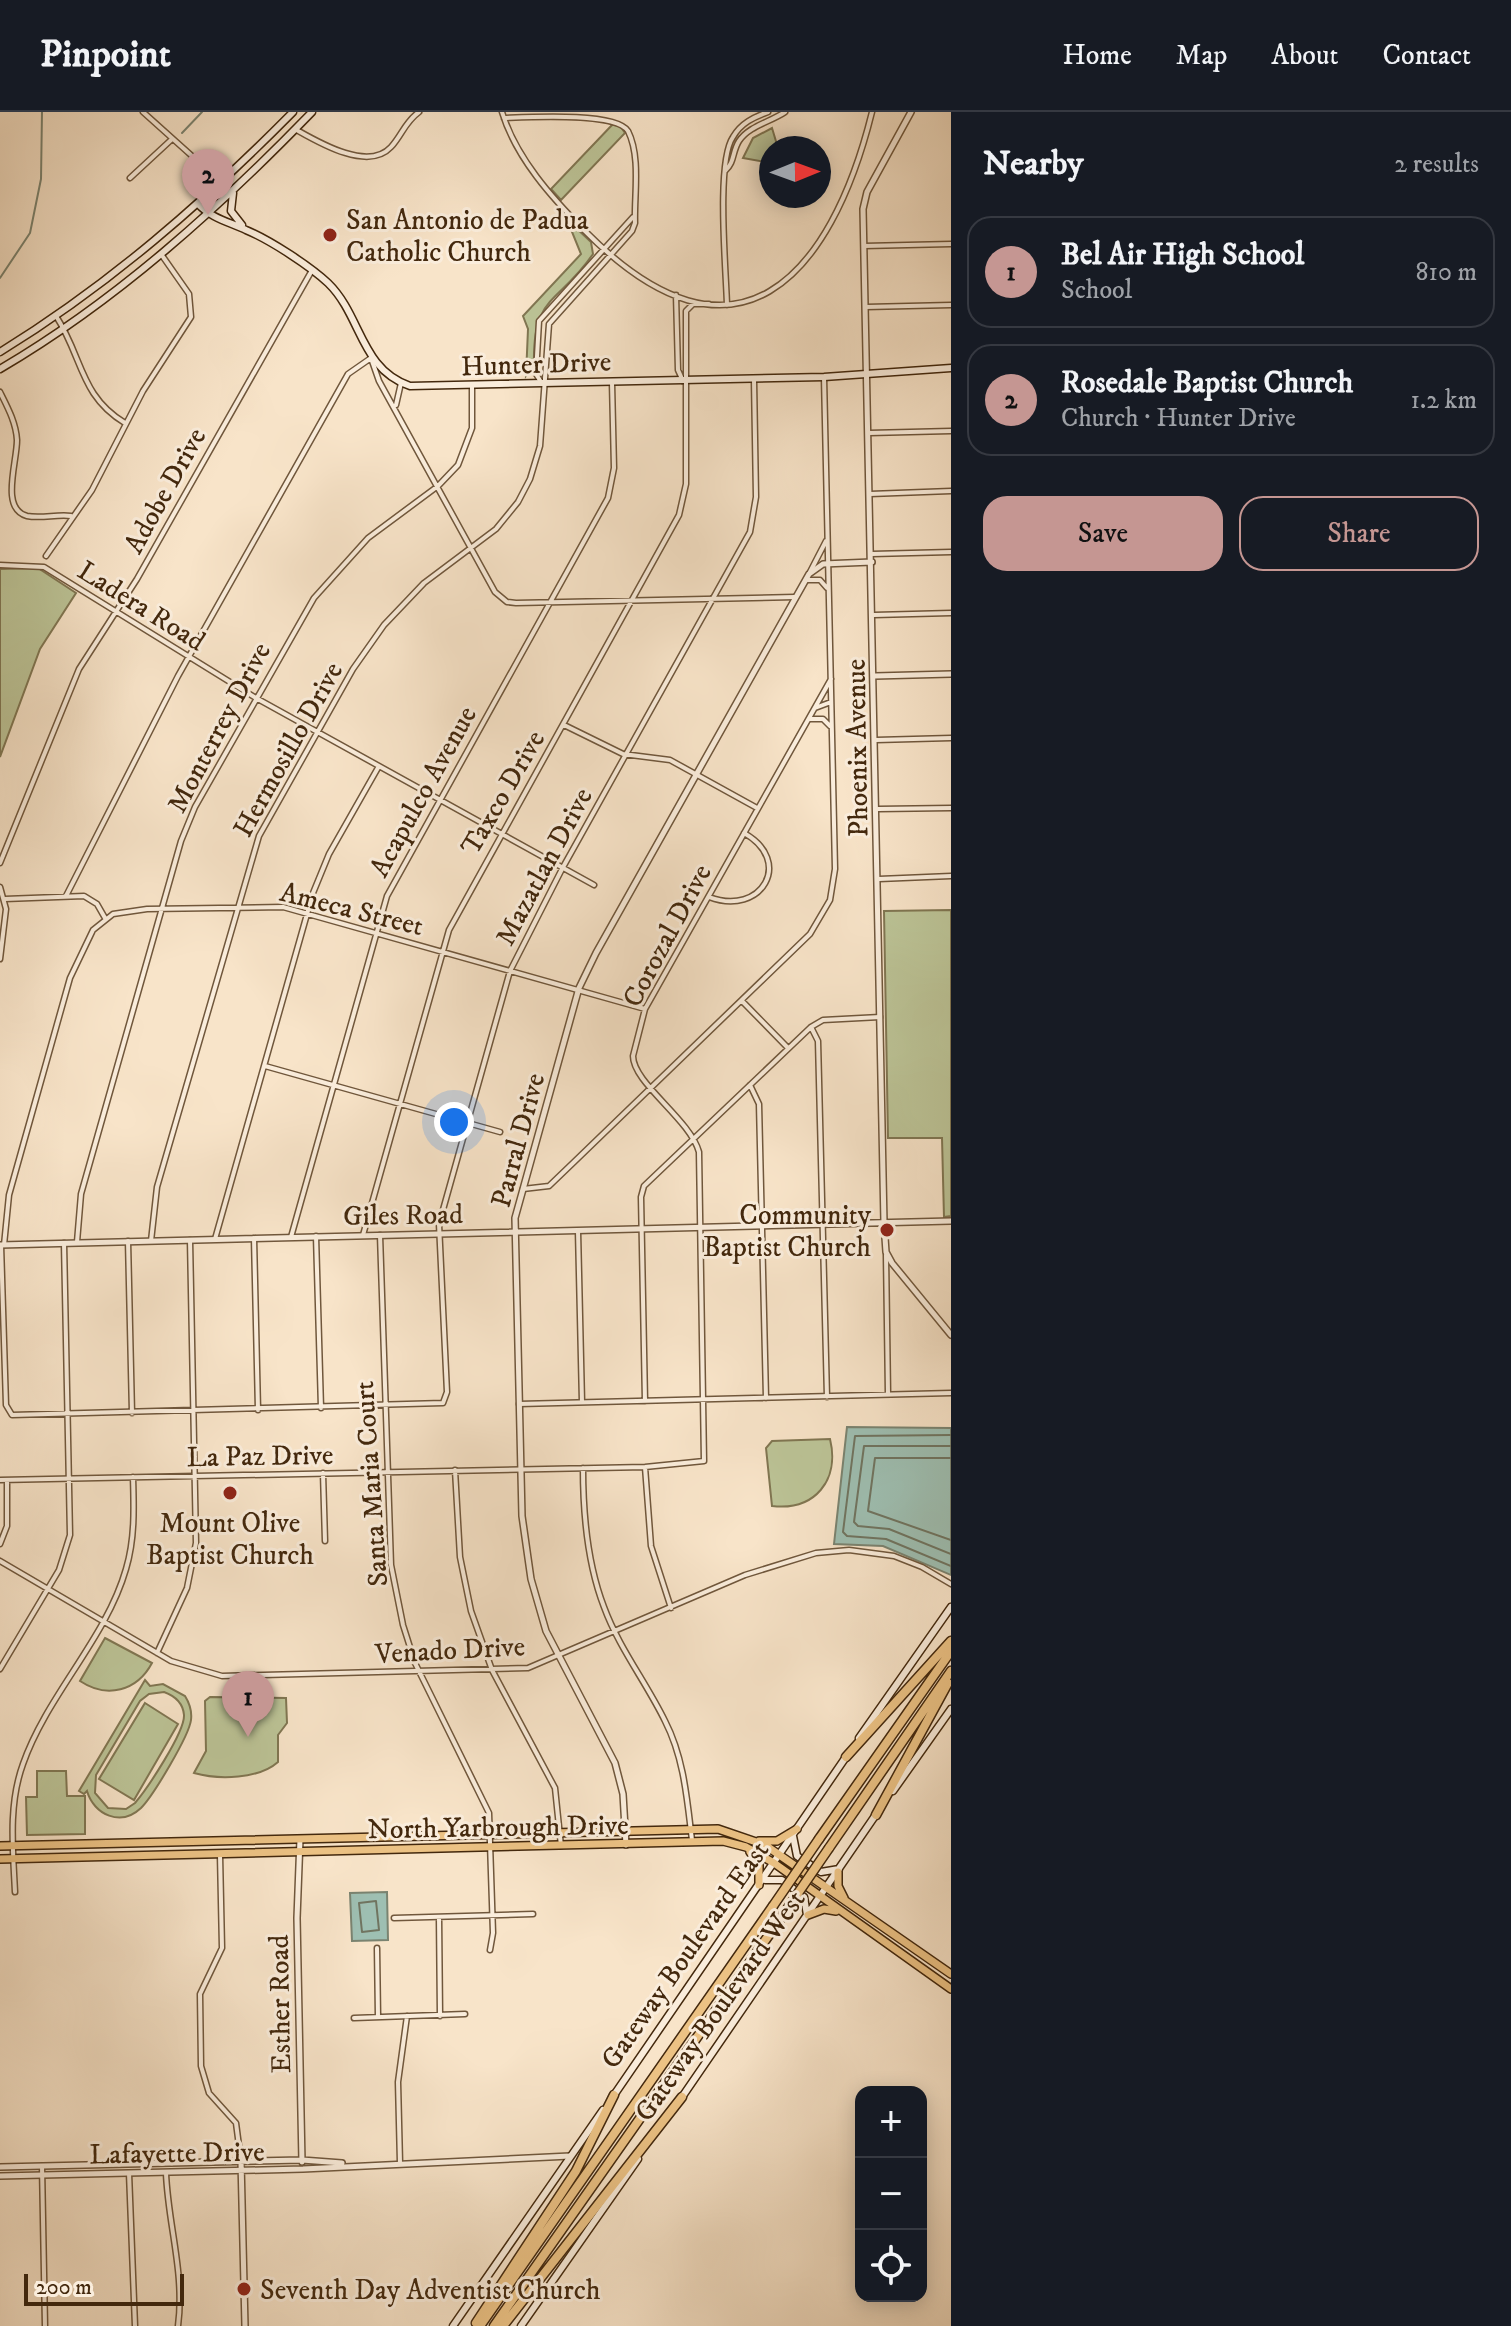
<!DOCTYPE html>
<html lang="en">
<head>
<meta charset="utf-8">
<style>
	body { margin:0; font-family:"IM FELL DW Pica",serif; background:#242831; color:#f1f3f6 }
	.controls { position:absolute; right:24px; bottom:24px; display:grid; overflow:hidden; border-radius:16px; box-shadow:0 4px 20px #0003 }
	.controls button { width:72px; height:72px; display:grid; place-items:center; padding:0; border:0; border-bottom:2px solid #363941; background:#171b24; color:#f1f3f6; font:40px sans-serif }
	.compass { position:absolute; left:759px; top:24px; width:72px; height:72px; border-radius:50%; background:#171b24; box-shadow:0 4px 20px #0003; rotate:89deg }
	.scale { position:absolute; left:24px; bottom:20px; width:160px; box-sizing:border-box; padding-left:8px; border:4px solid #43280d; border-top:0; font-size:22px; line-height:28px; white-space:nowrap; color:#43280d; -webkit-text-stroke:6px #faeddc; paint-order:stroke }
	.you { position:absolute; left:454px; top:1010px; width:28px; height:28px; margin:-20px; border:6px solid #fff; border-radius:50%; background:#1a73e8; box-shadow:0 0 0 12px #1a73e833 }
	.badge { display:grid; place-items:center; width:52px; height:52px; border-radius:50%; background:#c59692; color:#111; font-size:26px; font-weight:700 }
	.pin { position:absolute; translate:-50% -66px; filter:drop-shadow(0 2px 4px #0008) }
	.pin::after { content:''; position:absolute; top:42px; width:28px; height:24px; background:inherit; clip-path:polygon(0 0,100% 0,50% 100%) }
	.list { margin:0; padding:0; list-style:none }
	h2 { display:flex; justify-content:space-between; align-items:center; height:104px; margin:0; padding:0 32px; font-size:34px }
	h2 small { font-size:26px; font-weight:400; color:#9ea1a6 }
	.list li { display:grid; grid-template-columns:52px 1fr auto; gap:24px; align-items:center; box-sizing:border-box; height:112px; margin:0 16px 16px; padding:0 16px; border:2px solid #363941; border-radius:24px }
	.list b { display:block; font-size:30px; white-space:nowrap }
	.list p { margin:0; font-size:26px; white-space:nowrap; color:#9ea1a6 }
	.list em { font-size:26px; font-style:normal; color:#9ea1a6 }
	.actions { display:flex; gap:16px; padding:24px 32px }
	.actions a { flex:1; padding:18px 0; border:2px solid #c59692; border-radius:24px; text-align:center; font-size:28px; color:#c59692 }
	.actions .main { background:#c59692; color:#111 }
	.icon { flex:none; width:44px; height:44px; fill:none; stroke:currentColor; stroke-width:2; stroke-linecap:round; stroke-linejoin:round }
	.map { position:relative; flex:none; width:951px; height:2214px; overflow:hidden }
	header { display:flex; align-items:center; gap:48px; box-sizing:border-box; height:112px; padding:0 40px; background:#171b24; border-bottom:2px solid #363941 }
	header strong { font-size:38px }
	nav { display:flex; gap:44px; margin-inline-start:auto; font-size:28px }
	main { display:flex }
	aside { flex:1; background:#171b24 }
	.map>svg:first-child { display:block }
</style>
</head>
<body>
<header>
<strong>Pinpoint</strong>
<nav><a>Home</a><a>Map</a><a>About</a><a>Contact</a></nav>
</header>
<main>
<div class="map">
<svg width="951" height="2214" viewBox="0 0 951 2214">
	<rect width="100%" height="100%" fill="#f8e4c9"/>
	<filter id="stains"><feTurbulence type="fractalNoise" baseFrequency=".0025" numOctaves="4"/><feColorMatrix values="0 0 0 0 .2 0 0 0 0 .09 0 0 0 0 .02 0 0 0 .5 -.17"/></filter>
	<radialGradient id="worn" r=".72"><stop offset=".6" stop-color="#630" stop-opacity="0"/><stop offset="1" stop-color="#630" stop-opacity=".3"/></radialGradient>
	<!-- green -->
	<path fill="#bcc497" stroke="#807652" stroke-width="2" fill-rule="evenodd" d="M 618,11 L 625,21 L 561,88 L 551,77 L 613,12 Z
		M 772,16 L 778,36 L 771,36 L 771,51 L 743,46 L 753,26 Z
		M 574,114 L 591,130 L 593,142 C 558,193 532,182 534,254 L 526,264 L 528,217 L 523,204 L 581,142 L 570,115 Z
		M 38,456 L 76,481 L 40,537 L 0,645 L 0,457 Z
		M 951,798 L 951,1104 L 944,1105 L 942,1026 L 888,1026 L 884,799 Z
		M 830,1327 C 840,1368 815,1399 772,1394 L 766,1336 L 772,1329 Z
		M 105,1526 L 152,1551 C 137,1579 107,1587 80,1569 Z
		M 145,1568 L 150,1574 L 163,1572 L 185,1584 C 190,1592 192,1600 191,1608 C 189,1624 153,1684 141,1696 C 121,1715 94,1703 87,1679 L 84,1682 L 79,1679 ZM 164,1580 C 175,1584 183,1591 184,1603 C 185,1620 147,1677 135,1691 L 126,1697 L 108,1696 L 95,1681 L 96,1663 L 140,1589 L 149,1582 Z
		M 210,1585 L 286,1586 L 287,1611 L 278,1623 L 278,1650 C 259,1667 219,1668 194,1661 L 206,1639 L 205,1589 Z
		M 145,1591 L 178,1612 L 134,1688 L 99,1667 Z
		M 37,1659 L 66,1659 L 67,1684 L 85,1684 L 85,1722 L 27,1723 L 26,1685 L 37,1685 Z"/>
	<!-- water -->
	<path fill="#9ebfb2" stroke="#7a8370" stroke-width="2" d="M 847,1315 L 951,1316 L 951,1463 L 883,1434 L 834,1432 Z
		M 387,1780 L 388,1828 L 352,1829 L 350,1781 Z"/>
	<g fill="none" stroke-linecap="round" stroke-linejoin="round">
		<!-- shore -->
		<path stroke="#707460" stroke-width="2" d="M 951,1323 L 855,1324 L 843,1420 L 847,1424 L 886,1427 L 951,1454
			M 951,1334 L 864,1334 L 854,1410 L 858,1414 L 889,1417 L 951,1442
			M 951,1346 L 875,1346 L 868,1399 L 951,1428
			M 376,1789 L 379,1818 L 362,1820 L 359,1791 Z"/>
		<!-- stream -->
		<path stroke="#7a8370" stroke-width="2" d="M 182,21 L 202,0
			M 0,166 L 30,121 L 41,67 L 42,0"/>
		<defs>
			<path id="minor" d="M 143,0 L 221,70
				M 502,0 C 516,46 552,86 585,119 C 736,272 831,166 872,0
				M 295,17 C 318,30 368,60 391,35 C 402,23 405,10 419,0
				M 725,59 C 735,50 732,40 739,29 C 749,14 770,10 785,0
				M 130,66 L 171,28
				M 864,134 L 951,132
				M 676,183 L 678,258 L 683,269
				M 727,193 C 726,157 716,50 733,25 C 741,11 754,5 768,0
				M 866,195 L 951,193
				M 56,204 C 83,246 80,284 125,311
				M 541,270 L 536,262 L 539,209 L 633,105
				M 0,280 C 8,296 16,311 17,328 C 17,351 0,397 27,404 C 41,407 57,402 71,404
				M 396,293 L 401,271
				M 869,321 L 951,319
				M 870,382 L 951,379
				M 872,442 L 951,440
				M 46,444 L 92,378 L 143,279 L 191,205 L 189,182 L 161,142
				M 0,453 L 44,455 L 256,586 L 594,773
				M 810,460 L 826,429
				M 806,468 L 820,468 L 827,476
				M 874,503 L 951,501
				M 815,596 L 831,590
				M 810,607 L 823,607 L 830,614
				M 564,613 L 623,642 L 670,648 L 757,696
				M 876,628 L 951,626
				M 878,697 L 951,696
				M 0,751 L 79,557 L 137,467 L 311,160
				M 879,767 L 951,764
				M 0,775 L 6,797 L 0,847
				M 66,784 L 178,564 L 348,262 L 371,246 L 379,269 L 495,480 L 507,490 L 516,491 L 795,485
				M 709,785 C 762,805 794,749 744,721
				M 5,787 L 84,784 L 97,792 L 105,806
				M 742,889 L 788,936
				M 811,915 L 818,929 L 827,1285
				M 265,954 L 500,1020
				M 750,973 L 759,992 L 766,1286
				M 523,1077 L 549,1074 L 574,1050 L 810,822 L 830,788 L 835,757 L 824,265
				M 578,1119 L 582,1290
				M 363,1123 L 449,818 L 679,403 L 686,372 L 686,199 L 693,192 L 709,192
				M 380,1123 L 391,1453 L 403,1513 L 415,1551 L 489,1701 L 493,1821 L 490,1838
				M 316,1124 L 321,1296
				M 291,1125 L 387,784 L 608,386 L 614,356 L 612,271
				M 254,1126 L 258,1298
				M 215,1127 L 313,781 L 329,742 L 379,654
				M 128,1129 L 132,1301
				M 151,1129 L 157,1075 L 259,724 L 353,557 L 384,513 L 424,471 L 496,417 L 518,390 L 530,367 L 540,334 L 549,212 L 632,119 L 635,111 C 634,83 641,45 628,19 C 616,0 530,5 504,6
				M 77,1130 L 81,1082 L 181,729 L 195,695 L 314,486 L 368,426 L 438,374 L 458,353 L 472,316 L 472,274
				M 1,1133 L 6,1293 L 12,1303 L 443,1291 L 447,1280 L 439,1112 L 510,859 L 562,757 L 750,420 L 756,385 L 754,268
				M 4,1133 L 9,1083 L 70,866 L 93,818 L 113,802 L 147,797 L 283,795 L 645,897
				M 886,1143 L 888,1282
				M 645,1289 L 641,1085 L 644,1074 L 811,915 L 823,908 L 880,905
				M 519,1292 L 951,1281
				M 645,1355 L 651,1434 L 671,1496
				M 583,1356 C 583,1403 587,1451 604,1495 C 619,1536 646,1570 665,1609 C 684,1646 687,1687 692,1728
				M 455,1358 L 460,1445 L 471,1499 L 492,1558 L 555,1676 L 561,1734
				M 323,1361 L 325,1429
				M 0,1368 L 645,1355 L 704,1349 L 699,1040 C 690,1007 633,971 633,944 L 645,897 L 831,567
				M 0,1432 L 7,1414 L 7,1368
				M 0,1449 L 171,1549 L 222,1564 L 528,1556 L 745,1463 L 816,1441 L 849,1438 L 894,1444 L 922,1455 L 951,1472
				M 157,1541 L 187,1476 L 196,1431 L 190,1128
				M 0,1557 L 59,1458 L 70,1423 L 64,1131
				M 220,1743 L 222,1836 L 200,1882 L 201,1954 L 209,1981 L 236,2011 L 241,2049
				M 15,1780 C 13,1738 8,1693 23,1652 C 47,1583 106,1527 126,1457 C 135,1427 134,1396 133,1365
				M 439,1805 L 440,1904
				M 394,1806 L 533,1802
				M 377,1836 L 378,1905
				M 354,1906 L 465,1902
				M 400,2051 L 398,1970 L 407,1904
				M 42,2054 L 45,2214
				M 129,2061 L 135,2214
				M 166,2061 C 168,2113 185,2161 178,2214"/>
			<path id="tertiary" d="M 911,0 L 867,80 L 863,97 L 884,1111 L 886,1140 L 892,1151 L 951,1223
				M 875,564 L 951,562
				M 0,1133 L 951,1109
				M 300,1727 L 297,1806 L 302,2050
				M 626,1733 L 623,1682 L 615,1651 L 546,1519 L 531,1467 L 522,1404 L 515,1106 L 579,876 L 596,841 L 809,462 L 823,452 L 872,450
				M 241,2049 L 245,2214
				M 0,2055 L 302,2048 L 342,2051
				M 0,2064 L 303,2057 L 570,2044"/>
			<path id="secondary" d="M 233,81 L 231,99 L 242,113
				M 198,92 C 211,106 229,110 246,118 C 270,128 310,154 328,171 C 362,204 360,257 410,274 L 824,265 L 951,256
				M 0,240 C 109,173 203,91 293,0
				M 0,257 C 116,189 219,96 312,0
				M 859,1626 L 951,1495
				M 893,1679 L 951,1597
				M 793,1724 L 797,1744 L 821,1760 L 839,1757
				M 765,1768 L 782,1768 L 804,1785 L 807,1803
				M 612,1986 L 848,1642
				M 680,1988 L 877,1701
				M 453,2214 L 603,1998
				M 521,2214 L 638,2047"/>
			<path id="primary" d="M 759,1729 L 777,1729 L 797,1717
				M 0,1734 L 718,1717 L 765,1733 L 951,1862
				M 750,1740 L 759,1753 L 759,1773
				M 0,1747 L 723,1729 L 746,1735 L 774,1751 L 951,1877
				M 838,1760 L 838,1774 L 844,1786
				M 808,1803 L 824,1797 L 836,1799"/>
			<path id="motorway" d="M 846,1645 L 951,1529
				M 876,1703 L 948,1571
				M 819,1727 L 951,1539
				M 829,1736 L 951,1559
				M 476,2211 L 576,2059 L 614,1983
				M 480,2214 L 773,1794
				M 494,2214 L 783,1803
				M 503,2214 L 682,1985"/>
		</defs>
		<!-- minor casing -->
		<use href="#minor" stroke="#70573c" stroke-width="7"/>
		<!-- tertiary casing -->
		<use href="#tertiary" stroke="#70573c" stroke-width="8"/>
		<!-- secondary casing -->
		<use href="#secondary" stroke="#43280d" stroke-width="9"/>
		<!-- primary casing -->
		<use href="#primary" stroke="#43280d" stroke-width="10"/>
		<!-- motorway casing -->
		<use href="#motorway" stroke="#43280d" stroke-width="11"/>
		<!-- minor -->
		<use href="#minor" stroke="#faeddc" stroke-width="4"/>
		<!-- tertiary -->
		<use href="#tertiary" stroke="#faeddc" stroke-width="5"/>
		<!-- secondary -->
		<use href="#secondary" stroke="#faeddc" stroke-width="6"/>
		<!-- primary -->
		<use href="#primary" stroke="#ecc284" stroke-width="7"/>
		<!-- motorway -->
		<use href="#motorway" stroke="#ecc284" stroke-width="8"/>
		<defs>
			<path id="motorway-bridge" d="M 773,1794 L 819,1727
				M 783,1803 L 829,1736"/>
		</defs>
		<!-- motorway-bridge casing -->
		<use href="#motorway-bridge" stroke="#43280d" stroke-width="11" stroke-linecap="butt"/>
		<!-- motorway-bridge -->
		<use href="#motorway-bridge" stroke="#ecc284" stroke-width="8"/>
	</g>
	<!-- markers -->
	<g fill="#8f2418" stroke="#faeddc" stroke-width="3">
		<circle cx="330" cy="123" r="8"/>
		<circle cx="887" cy="1118" r="8"/>
		<circle cx="230" cy="1381" r="8"/>
		<circle cx="244" cy="2177" r="8"/>
	</g>
	<g text-anchor="middle" stroke-width="6" stroke-linejoin="round" paint-order="stroke">
		<!-- poi labels -->
		<g font-size="28" fill="#43280d" stroke="#faeddc" text-anchor="start">
			<text x="346" y="117">San Antonio de Padua<tspan x="346" dy="32">Catholic Church</tspan></text>
			<text x="871" y="1112" text-anchor="end">Community<tspan x="871" dy="32">Baptist Church</tspan></text>
			<text x="230" y="1420" text-anchor="middle">Mount Olive<tspan x="230" dy="32">Baptist Church</tspan></text>
			<text x="260" y="2187">Seventh Day Adventist Church</text>
		</g>
		<!-- street labels -->
		<g font-size="28" fill="#43280d" stroke="#faeddc">
			<text transform="translate(536 251) rotate(-2)" y="10">Hunter Drive</text>
			<text transform="translate(164 378) rotate(-61)" y="10">Adobe Drive</text>
			<text transform="translate(142 493) rotate(32)" y="10">Ladera Road</text>
			<text transform="translate(218 615) rotate(-62)" y="10">Monterrey Drive</text>
			<text transform="translate(856 636) rotate(-91)" y="10">Phoenix Avenue</text>
			<text transform="translate(287 637) rotate(-61)" y="10">Hermosillo Drive</text>
			<text transform="translate(422 679) rotate(-61)" y="10">Acapulco Avenue</text>
			<text transform="translate(502 680) rotate(-60)" y="10">Taxco Drive</text>
			<text transform="translate(543 754) rotate(-62)" y="10">Mazatlan Drive</text>
			<text transform="translate(352 796) rotate(14)" y="10">Ameca Street</text>
			<text transform="translate(666 823) rotate(-62)" y="10">Corozal Drive</text>
			<text transform="translate(517 1028) rotate(-75)" y="10">Parral Drive</text>
			<text transform="translate(403 1102) rotate(-1)" y="10">Giles Road</text>
			<text transform="translate(260 1343) rotate(-1)" y="10">La Paz Drive</text>
			<text transform="translate(370 1372) rotate(-94)" y="10">Santa Maria Court</text>
			<text transform="translate(450 1537) rotate(-3)" y="10">Venado Drive</text>
			<text transform="translate(498 1714) rotate(-1)" y="10">North Yarbrough Drive</text>
			<text transform="translate(684 1842) rotate(-55)" y="10">Gateway Boulevard East</text>
			<text transform="translate(279 1892) rotate(-91)" y="10">Esther Road</text>
			<text transform="translate(719 1893) rotate(-55)" y="10">Gateway Boulevard West</text>
			<text transform="translate(177 2040) rotate(-1)" y="10">Lafayette Drive</text>
		</g>
	</g>
	<rect width="100%" height="100%" filter="url(#stains)"/>
	<rect width="100%" height="100%" fill="url(#worn)"/>
</svg>
<div class="controls">
<button>+</button>
<button>−</button>
<button><svg class="icon" aria-label="locate" viewBox="0 0 24 24"><circle cx="12" cy="12" r="6"/><path d="M12 2v4M12 18v4M2 12h4M18 12h4"/></svg></button>
</div>
<svg class="compass" viewBox="-18 -18 36 36"><path d="M0-13l5 13h-10z" fill="#e53935"/><path d="M0 13l5-13h-10z" fill="#9ea1a6"/></svg>
<div class="scale">200 m</div>
<div class="you"></div>
<div class="pin badge" style="left:248px;top:1625px">1</div>
<div class="pin badge" style="left:208px;top:103px">2</div>
</div>
<aside>
<h2>Nearby<small>2 results</small></h2>
<ul class="list">
<li><span class="badge">1</span><div><b>Bel Air High School</b><p>School</p></div><em>810 m</em></li>
<li><span class="badge">2</span><div><b>Rosedale Baptist Church</b><p>Church · Hunter Drive</p></div><em>1.2 km</em></li>
</ul>
<div class="actions"><a class="main">Save</a><a>Share</a></div>
</aside>
</main>
</body>
</html>
